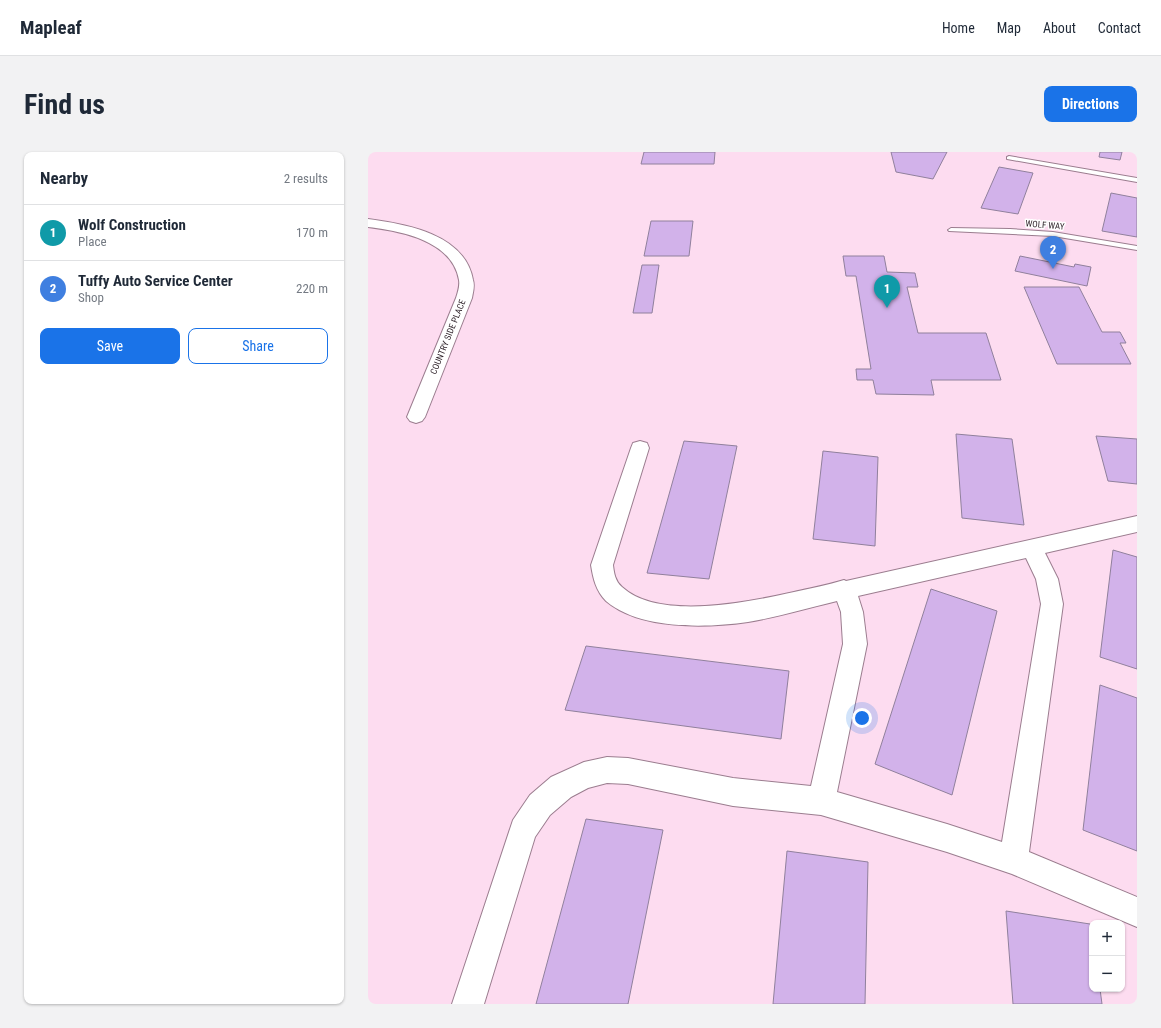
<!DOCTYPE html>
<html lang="en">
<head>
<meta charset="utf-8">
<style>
	body { margin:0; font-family:"Roboto Condensed",sans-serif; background:#f2f2f3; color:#1f2937 }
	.controls { position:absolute; right:12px; bottom:12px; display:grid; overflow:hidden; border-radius:8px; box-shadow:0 1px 3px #0004 }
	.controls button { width:36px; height:36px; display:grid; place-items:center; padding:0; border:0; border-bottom:1px solid #e0e1e3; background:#fff; color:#1f2937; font:20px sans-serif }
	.you { position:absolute; left:494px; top:566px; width:14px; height:14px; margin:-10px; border:3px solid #fff; border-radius:50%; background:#1a73e8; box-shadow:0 0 0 6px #1a73e833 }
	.badge { display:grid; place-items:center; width:26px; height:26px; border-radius:50%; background:#1a73e8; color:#fff; font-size:13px; font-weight:700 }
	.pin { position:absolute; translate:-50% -33px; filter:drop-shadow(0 1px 2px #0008) }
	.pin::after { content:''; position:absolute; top:21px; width:14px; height:12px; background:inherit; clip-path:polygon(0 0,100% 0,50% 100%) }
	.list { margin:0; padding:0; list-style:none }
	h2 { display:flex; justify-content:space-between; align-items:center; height:52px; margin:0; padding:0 16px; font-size:17px }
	h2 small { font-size:13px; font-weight:400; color:#747a83 }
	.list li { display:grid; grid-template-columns:26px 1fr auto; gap:12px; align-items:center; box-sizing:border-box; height:56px; padding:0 16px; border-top:1px solid #e0e1e3 }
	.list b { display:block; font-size:15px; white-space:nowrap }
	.list p { margin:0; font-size:13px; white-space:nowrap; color:#747a83 }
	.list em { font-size:13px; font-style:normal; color:#747a83 }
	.actions { display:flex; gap:8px; padding:12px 16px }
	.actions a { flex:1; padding:9px 0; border:1px solid #1a73e8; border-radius:8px; text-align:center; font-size:14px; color:#1a73e8 }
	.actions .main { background:#1a73e8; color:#fff }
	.map { position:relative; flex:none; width:769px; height:852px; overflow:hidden; border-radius:8px }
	header { display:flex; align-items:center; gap:24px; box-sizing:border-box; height:56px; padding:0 20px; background:#fff; border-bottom:1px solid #e0e1e3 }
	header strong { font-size:19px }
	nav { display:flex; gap:22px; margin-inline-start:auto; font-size:14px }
	.intro { display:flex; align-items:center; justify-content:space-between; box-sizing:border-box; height:96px; padding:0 24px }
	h1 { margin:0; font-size:28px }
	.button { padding:10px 18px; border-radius:8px; background:#1a73e8; color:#fff; font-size:14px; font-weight:700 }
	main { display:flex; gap:24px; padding:0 24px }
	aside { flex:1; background:#fff; border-radius:8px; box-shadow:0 1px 3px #0004 }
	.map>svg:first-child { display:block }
</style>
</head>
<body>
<header>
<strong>Mapleaf</strong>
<nav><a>Home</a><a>Map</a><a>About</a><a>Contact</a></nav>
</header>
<div class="intro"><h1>Find us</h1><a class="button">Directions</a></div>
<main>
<aside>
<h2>Nearby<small>2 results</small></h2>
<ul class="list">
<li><span class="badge" style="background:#0f9aa8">1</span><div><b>Wolf Construction</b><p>Place</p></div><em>170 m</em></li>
<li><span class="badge" style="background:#3f7fe0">2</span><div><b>Tuffy Auto Service Center</b><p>Shop</p></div><em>220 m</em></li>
</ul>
<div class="actions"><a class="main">Save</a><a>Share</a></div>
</aside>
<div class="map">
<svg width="769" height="852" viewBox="0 0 769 852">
	<rect width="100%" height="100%" fill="#fddcf0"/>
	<!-- building -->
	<path fill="#d2b2ea" stroke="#90809c" d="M 276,0 L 347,0 L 346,12 L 273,12 Z
		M 523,0 L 579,0 L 565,27 L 528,20 Z
		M 732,0 L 754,0 L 752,8 L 731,5 Z
		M 631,15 L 665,21 L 650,62 L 613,56 Z
		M 743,41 L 769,46 L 769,85 L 734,79 Z
		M 283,69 L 325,69 L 321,104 L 276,104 Z
		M 475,104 L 516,104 L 519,120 L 547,121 L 550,135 L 539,135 L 550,181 L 618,181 L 633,228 L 563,228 L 566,243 L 508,242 L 505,228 L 489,228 L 488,217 L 503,217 L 488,124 L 478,124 Z
		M 652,104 L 706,115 L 707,112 L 723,115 L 719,134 L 647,119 Z
		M 274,113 L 291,113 L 284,161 L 265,161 Z
		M 656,135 L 711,135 L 734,180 L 752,180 L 758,191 L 752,191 L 763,212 L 689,212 Z
		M 588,282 L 644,287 L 656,373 L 594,366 Z
		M 728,284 L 769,287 L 769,332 L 740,329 Z
		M 316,289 L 369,294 L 341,427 L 279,421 Z
		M 455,299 L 510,305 L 507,394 L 445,387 Z
		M 745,398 L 769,405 L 769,517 L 732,505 Z
		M 563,437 L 629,459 L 584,643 L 507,612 Z
		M 218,494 L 421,519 L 413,587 L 197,558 Z
		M 732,533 L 769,546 L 769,699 L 715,678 Z
		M 218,667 L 295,678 L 260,852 L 168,852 Z
		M 419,699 L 500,710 L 497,852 L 405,852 Z
		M 638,759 L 722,772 L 724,785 L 724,837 L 732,837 L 734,852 L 645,852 Z"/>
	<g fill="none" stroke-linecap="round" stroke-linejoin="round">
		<defs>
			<path id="lane" d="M 641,4 L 769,26 L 769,30 L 639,7 L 639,5 Z
				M 583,76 L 642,77 L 685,80 L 769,94 L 769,98 L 685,84 L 581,79 L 580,78 Z"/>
			<path id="street" d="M 0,67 C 38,72 97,82 105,128 C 107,134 105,140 104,146 L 57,265 L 54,269 L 48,271 L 42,269 L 39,265 L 88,146 C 90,140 92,134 91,128 C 84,88 32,79 0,75 Z
				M 272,289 L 279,291 L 281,296 L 245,413 C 246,421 247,429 254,435 C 291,469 381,450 426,440 C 443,436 460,433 476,428 L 478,429 L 769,364 L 769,380 L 677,401 L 690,427 L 695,452 L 661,700 L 769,745 L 769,775 L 644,722 L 579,700 L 453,663 L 365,654 L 260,632 L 239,631 L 220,636 L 203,645 L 182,663 L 167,685 L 116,852 L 84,852 L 145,668 L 162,643 L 183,625 L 216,610 L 239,605 L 260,606 L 365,626 L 443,634 L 475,492 L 473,460 L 469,449 C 439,456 410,465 380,470 C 338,476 272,478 238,449 C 228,439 225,426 223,413 L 263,296 L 265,291 ZM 658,406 L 668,427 L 673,452 L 634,690 L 579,672 L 469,640 L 499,492 L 495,460 L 490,444 Z"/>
		</defs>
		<!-- lane casing -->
		<use href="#lane" stroke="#9b7d8f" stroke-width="2"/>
		<!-- street casing -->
		<use href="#street" stroke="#9b7d8f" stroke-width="2"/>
		<!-- lane -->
		<use href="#lane" fill="#fff" fill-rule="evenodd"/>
		<!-- street -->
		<use href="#street" fill="#fff" fill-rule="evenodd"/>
	</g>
	<g text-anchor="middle" stroke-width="3" stroke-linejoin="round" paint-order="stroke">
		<!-- far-street labels -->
		<g font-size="9" fill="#32262d" stroke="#fff">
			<text transform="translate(677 73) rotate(5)" y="3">WOLF WAY</text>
			<text transform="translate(80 185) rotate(-68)" y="3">COUNTRY SIDE PLACE</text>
		</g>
	</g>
</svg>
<div class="controls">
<button>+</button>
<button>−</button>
</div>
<div class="you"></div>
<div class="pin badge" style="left:519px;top:156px;background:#0f9aa8">1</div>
<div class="pin badge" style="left:685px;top:117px;background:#3f7fe0">2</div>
</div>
</main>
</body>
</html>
